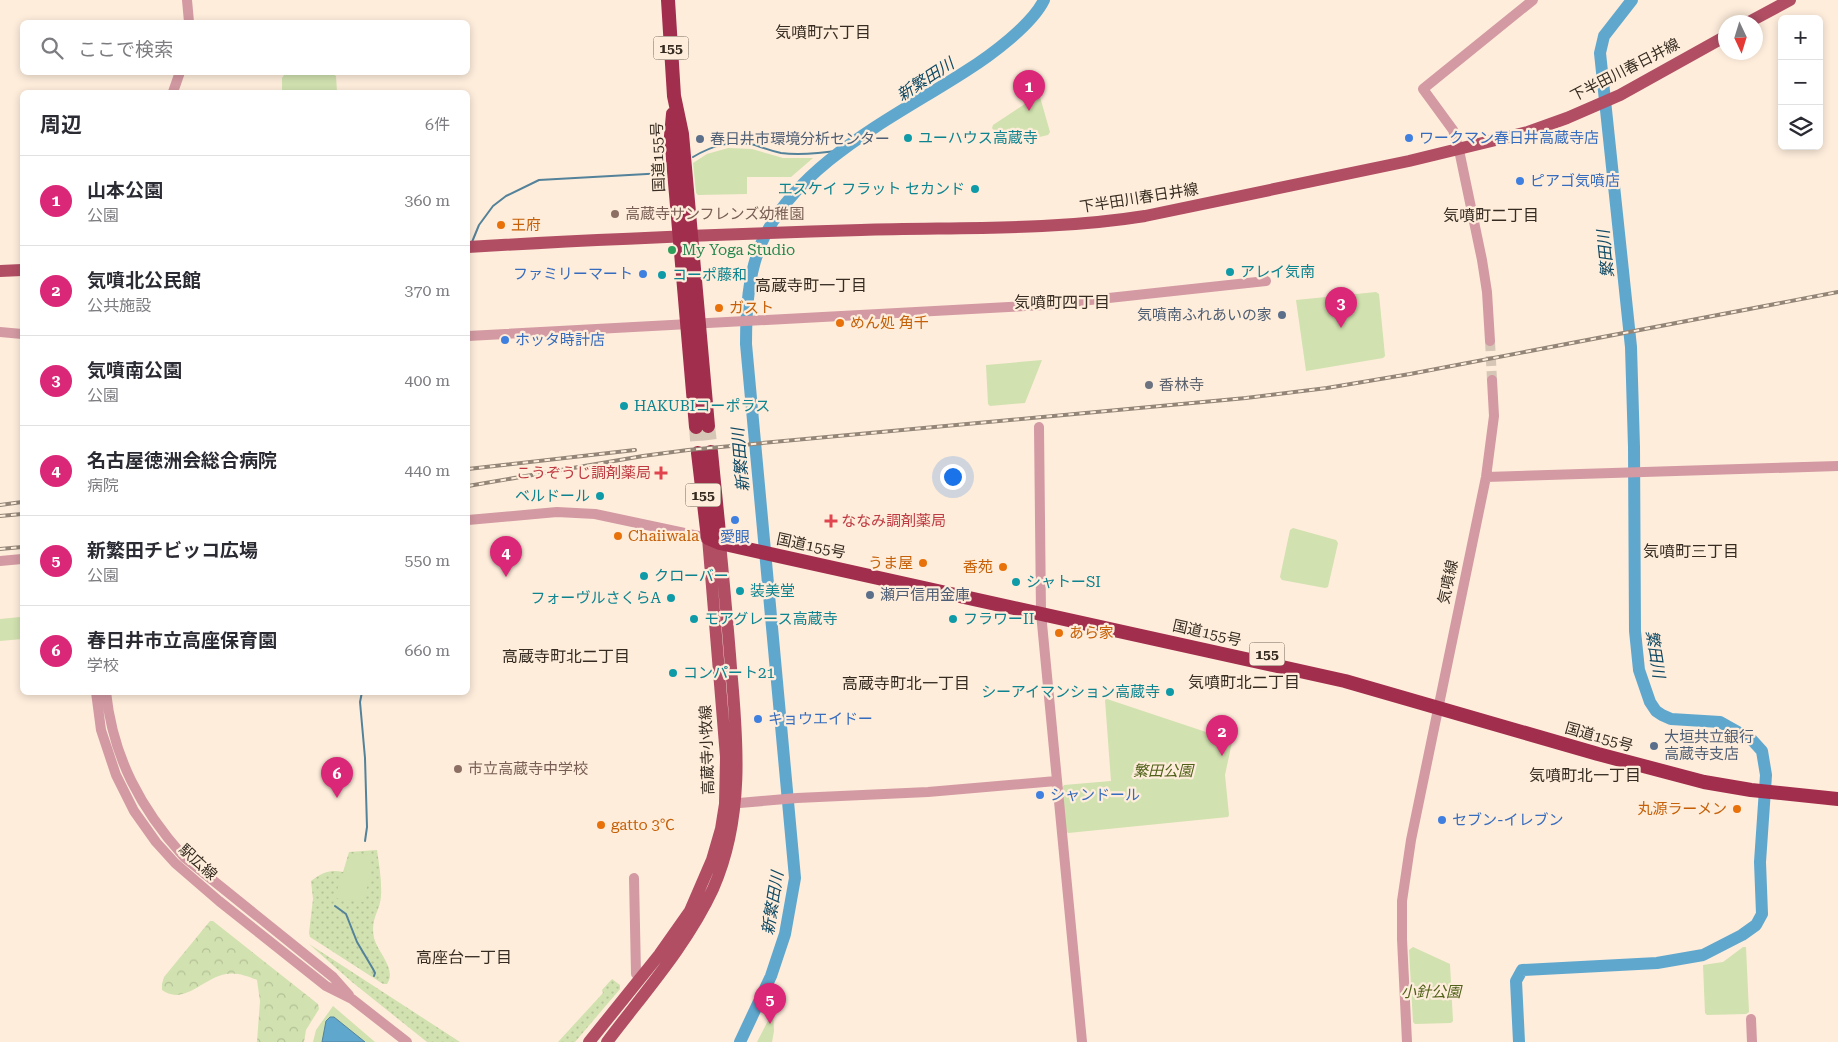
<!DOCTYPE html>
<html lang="ja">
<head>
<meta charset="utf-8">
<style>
	body { margin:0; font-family:"Roboto Serif","Noto Sans JP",serif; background:#f7f7f7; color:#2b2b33 }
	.controls { position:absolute; right:15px; top:15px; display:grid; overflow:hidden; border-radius:8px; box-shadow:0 2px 8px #0003 }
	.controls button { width:45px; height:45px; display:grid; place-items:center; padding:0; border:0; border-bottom:1px solid #e1e1e2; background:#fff; color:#2b2b33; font:25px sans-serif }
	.compass { position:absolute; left:1718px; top:15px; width:45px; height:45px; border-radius:50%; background:#fff; box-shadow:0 2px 8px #0003; rotate:176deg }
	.you { position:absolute; left:952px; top:476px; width:18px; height:18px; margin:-12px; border:4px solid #fff; border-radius:50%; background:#1a73e8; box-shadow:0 0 0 8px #1a73e833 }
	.badge { display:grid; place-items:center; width:32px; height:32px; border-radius:50%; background:#db2777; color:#fff; font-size:16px; font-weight:700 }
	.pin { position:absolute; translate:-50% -41px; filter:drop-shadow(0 1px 2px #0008) }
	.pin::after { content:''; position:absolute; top:26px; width:18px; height:15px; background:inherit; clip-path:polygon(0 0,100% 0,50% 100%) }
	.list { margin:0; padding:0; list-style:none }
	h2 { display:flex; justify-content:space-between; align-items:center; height:65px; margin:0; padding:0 20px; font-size:21px }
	h2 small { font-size:16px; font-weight:400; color:#7c7c81 }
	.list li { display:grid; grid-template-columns:32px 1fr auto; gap:15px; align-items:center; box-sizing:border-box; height:90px; padding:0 20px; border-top:1px solid #e1e1e2 }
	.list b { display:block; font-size:19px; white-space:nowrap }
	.list p { margin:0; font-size:16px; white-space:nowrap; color:#7c7c81 }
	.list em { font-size:16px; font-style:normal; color:#7c7c81 }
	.icon { flex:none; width:28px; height:28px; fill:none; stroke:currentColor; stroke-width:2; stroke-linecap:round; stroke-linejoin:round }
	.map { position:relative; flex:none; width:1838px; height:1042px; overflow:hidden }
	.search { position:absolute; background:#fff; box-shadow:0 2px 8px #0003; left:20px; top:20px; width:450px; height:55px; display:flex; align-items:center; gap:12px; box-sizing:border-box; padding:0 18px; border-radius:8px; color:#7c7c81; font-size:19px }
	.panel { position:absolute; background:#fff; box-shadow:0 2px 8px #0003; left:20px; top:90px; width:450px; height:605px; border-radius:8px }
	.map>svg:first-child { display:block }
</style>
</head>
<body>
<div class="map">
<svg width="1838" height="1042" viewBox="0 0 1838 1042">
	<defs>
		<pattern id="grass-dots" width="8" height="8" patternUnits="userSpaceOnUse" patternTransform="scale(1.25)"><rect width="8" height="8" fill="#d1e1af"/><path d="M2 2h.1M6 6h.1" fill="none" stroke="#b4c196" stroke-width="1.8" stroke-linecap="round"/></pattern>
		<pattern id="forest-crowns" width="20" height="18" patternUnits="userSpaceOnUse" patternTransform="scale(1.25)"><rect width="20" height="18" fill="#d1e1af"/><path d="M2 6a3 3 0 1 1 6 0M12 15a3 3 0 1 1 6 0" fill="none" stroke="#b4c196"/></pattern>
	</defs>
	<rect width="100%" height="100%" fill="#feeddb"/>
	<!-- grass -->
	<path fill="url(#grass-dots)" d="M 377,850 C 379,865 382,881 381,896 C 380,912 370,918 374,938 C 378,953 397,969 387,984 L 383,984 L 310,937 L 309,933 L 313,899 L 311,881 C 322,873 329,869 343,872 L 349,852 Z
		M 309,944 L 460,1042 L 427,1042 L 352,982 Z
		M 612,979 L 620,985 L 620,989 L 575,1042 L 558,1042 L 603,993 L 602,990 Z"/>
	<!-- forest -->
	<path fill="url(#forest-crowns)" d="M 210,921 L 213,921 L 318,1004 L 319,1009 L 306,1030 L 304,1042 L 257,1042 L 260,1001 L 257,980 C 247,976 237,972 226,974 C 203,978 184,1006 162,990 L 162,984 L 164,977 Z"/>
	<!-- park -->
	<path fill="#d1e1af" d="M 333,74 L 336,76 L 337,92 L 282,92 L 282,78 L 284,75 Z
		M 1037,96 L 1040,97 L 1050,132 L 1048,135 L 1006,145 L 1003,144 L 992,128 L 993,125 Z
		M 728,148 L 752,149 L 783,158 L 813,158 L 791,177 L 747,177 L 747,194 L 698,195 L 696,193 L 693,163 L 707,154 Z
		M 1376,292 L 1379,294 L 1385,356 L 1383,358 L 1306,371 L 1296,300 Z
		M 1042,360 L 1025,403 L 990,406 L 988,404 L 986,365 Z
		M 1293,528 L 1336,540 L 1338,543 L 1328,587 L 1325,588 L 1282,580 L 1280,577 L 1290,530 Z
		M 20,617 L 22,619 L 22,639 L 0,641 L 0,619 Z
		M 1107,699 L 1230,740 L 1232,742 L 1225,775 L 1229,815 L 1228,817 L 1068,833 L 1066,831 L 1062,788 L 1064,785 L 1111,781 L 1105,700 Z
		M 370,854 L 370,873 L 364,902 L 336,898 L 340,876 L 344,872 L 351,855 Z
		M 1413,947 L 1450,964 L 1453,1021 L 1451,1023 L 1415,1024 L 1413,1022 L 1409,950 Z
		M 1743,947 L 1746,947 L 1749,1012 L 1746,1014 L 1707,1015 L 1705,1013 L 1703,965 L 1723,962 Z
		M 333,1006 L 375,1042 L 313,1042 L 316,1030 Z
		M 773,1011 L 774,1031 L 772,1042 L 757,1042 Z"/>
	<!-- water -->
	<path fill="#60a7ce" stroke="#53829a" d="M 330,1017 L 334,1017 L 365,1042 L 322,1042 L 326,1021 Z"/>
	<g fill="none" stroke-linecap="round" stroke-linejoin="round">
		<!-- stream -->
		<path stroke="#53829a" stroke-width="2" d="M 693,157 C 713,145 732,140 755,145 C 763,148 772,151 781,153 C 801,156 823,153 842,150
			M 472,242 L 479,225 L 493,206 L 506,196 L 539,180 L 665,173
			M 362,692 L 360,702 L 365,758 L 367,827 L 365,841
			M 335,906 L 346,914 L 357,942 L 373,969 L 375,973 L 374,976"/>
		<!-- river -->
		<path stroke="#60a7ce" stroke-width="12" d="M 740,1042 L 771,976 L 785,934 L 795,878 L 746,344 C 746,311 748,275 761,244 C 796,163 895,117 966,71 C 990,56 1032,25 1044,0
			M 1519,1042 L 1516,981 L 1522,970 L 1657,963 L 1703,955 L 1742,935 L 1756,925 L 1762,914 L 1760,862 L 1766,775 L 1762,751 L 1752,740 L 1720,722 L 1671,719 L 1662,715 L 1656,711 L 1650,702 L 1639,670 L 1635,631 L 1634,447 L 1631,347 L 1600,53 L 1604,36 L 1632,0"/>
		<!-- minor-tunnel -->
		<path stroke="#d6c6b6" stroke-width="10" stroke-dasharray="10 5" stroke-linecap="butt" d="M 1490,341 L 1492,380"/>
		<!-- highway-tunnel -->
		<path stroke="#d6c6b6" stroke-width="14" stroke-dasharray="14 7" stroke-linecap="butt" d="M 708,426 L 711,452
			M 696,427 L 698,453"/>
		<!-- minor -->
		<path stroke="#d39aa3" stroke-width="10" d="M 187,0 L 189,22
			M 173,92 L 180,72
			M 0,332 L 22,334
			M 468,336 L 1044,305 L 1266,281
			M 1490,341 L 1487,292 L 1482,260 L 1459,150 L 1453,130 L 1423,89 L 1533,0
			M 1039,427 L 1041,613 L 1082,1042
			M 1486,477 L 1838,466
			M 468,520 L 557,512 L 595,514 L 708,538
			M 0,561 L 22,559
			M 96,692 L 101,730 L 116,775 L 134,811 L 156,842 L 175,863 L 219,901 L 326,986 L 352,999 L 407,1042
			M 106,692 C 113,758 141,809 184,857 L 333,977 L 349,995
			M 728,804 L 797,798 L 928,792 L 1056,781
			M 634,878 L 636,974
			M 1751,1019 L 1752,1042
			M 1407,1042 L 1402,939 L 1402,901 L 1411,840 L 1486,477 L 1494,416 L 1492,380"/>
		<!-- major -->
		<path stroke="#b14e64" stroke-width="12" d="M 1749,22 L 1790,0
			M 468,247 C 599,239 730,234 861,230 C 956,227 1052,231 1145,216 L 1409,161 L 1528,132 L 1567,118 L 1620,95 L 1726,36
			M 0,271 L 22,270
			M 589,1042 L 659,955 L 690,911 L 712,860 L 721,829 L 725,804 L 726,757 L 708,538
			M 607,1042 C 644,993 687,945 713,889 C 744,819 738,743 731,668 C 728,627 724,585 720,543"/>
		<!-- highway -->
		<path stroke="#a22e4d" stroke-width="14" d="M 668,0 L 674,96 L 682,134 L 708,426
			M 673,114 L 671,136 L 696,427
			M 711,452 L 720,543
			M 698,453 L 708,538
			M 708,538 L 720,543 L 1345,681 L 1598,754 L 1704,782 L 1751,790 L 1838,799"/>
		<defs>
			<path id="rail" d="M 468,469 L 635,450
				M 468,486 L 643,456 L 688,450 L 1246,398 L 1327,388 L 1410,374 L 1838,292
				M 0,505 L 22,502
				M 0,516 L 22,514
				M 0,549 L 22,547"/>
		</defs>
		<!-- rail casing -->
		<use href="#rail" stroke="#938678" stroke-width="4"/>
		<!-- rail -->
		<use href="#rail" stroke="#feeddb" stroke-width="2" stroke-dasharray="5.5" stroke-linecap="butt"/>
	</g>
	<!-- markers -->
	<g fill="#0f9aa8" stroke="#feeddb" stroke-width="2">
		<circle cx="908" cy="138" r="5"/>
		<circle cx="975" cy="189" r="5"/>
		<circle cx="1230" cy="272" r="5"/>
		<circle cx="662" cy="275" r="5"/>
		<circle cx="624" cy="406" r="5"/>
		<circle cx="600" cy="496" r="5"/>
		<circle cx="644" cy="576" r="5"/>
		<circle cx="1016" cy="582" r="5"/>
		<circle cx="740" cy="591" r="5"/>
		<circle cx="671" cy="598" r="5"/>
		<circle cx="694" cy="619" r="5"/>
		<circle cx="953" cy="619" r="5"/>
		<circle cx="673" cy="673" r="5"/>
		<circle cx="1170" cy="692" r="5"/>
	</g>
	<g fill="#3f7fe0" stroke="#feeddb" stroke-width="2">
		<circle cx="1409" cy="138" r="5"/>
		<circle cx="1520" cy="181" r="5"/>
		<circle cx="643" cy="274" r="5"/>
		<circle cx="505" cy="340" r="5"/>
		<circle cx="735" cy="520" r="5"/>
		<circle cx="758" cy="719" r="5"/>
		<circle cx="1040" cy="795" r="5"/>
		<circle cx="1442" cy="820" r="5"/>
	</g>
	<g fill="#5c6f8a" stroke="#feeddb" stroke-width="2">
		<circle cx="700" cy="139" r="5"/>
		<circle cx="1282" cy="315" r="5"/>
		<circle cx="870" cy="595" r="5"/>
		<circle cx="1654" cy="746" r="5"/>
	</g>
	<g fill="#8d6e63" stroke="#feeddb" stroke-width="2">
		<circle cx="615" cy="214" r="5"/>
		<circle cx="458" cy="769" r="5"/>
	</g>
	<g fill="#e8710a" stroke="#feeddb" stroke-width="2">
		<circle cx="501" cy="225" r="5"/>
		<circle cx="719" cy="308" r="5"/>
		<circle cx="840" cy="323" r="5"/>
		<circle cx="618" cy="536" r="5"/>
		<circle cx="923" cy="563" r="5"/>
		<circle cx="1003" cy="567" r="5"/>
		<circle cx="1059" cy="633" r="5"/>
		<circle cx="1737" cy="809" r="5"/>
		<circle cx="601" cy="825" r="5"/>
	</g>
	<circle fill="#2e9e5b" stroke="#feeddb" stroke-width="2" cx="672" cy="250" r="5"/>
	<circle fill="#6b7280" stroke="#feeddb" stroke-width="2" cx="1149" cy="385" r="5"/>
	<g fill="#e0444e" stroke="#feeddb" stroke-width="2">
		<path d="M658.5 465.5h5v5h5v5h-5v5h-5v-5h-5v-5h5z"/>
		<path d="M828.5 513.5h5v5h5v5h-5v5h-5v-5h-5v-5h5z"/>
	</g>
	<g text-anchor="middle" stroke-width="4.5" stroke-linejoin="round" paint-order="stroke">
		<!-- shield labels -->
		<g fill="#feeddb" stroke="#726659" stroke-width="1">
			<rect x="653.5" y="36.5" width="35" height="23" rx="4"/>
			<rect x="685.5" y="483.5" width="35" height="23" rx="4"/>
			<rect x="1249.5" y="642.5" width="35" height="23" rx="4"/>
		</g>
		<g font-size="14" font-weight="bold" fill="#362c21">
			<text x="671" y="53">155</text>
			<text x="703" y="500">155</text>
			<text x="1267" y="659">155</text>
		</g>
		<!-- street labels -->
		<g font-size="15" fill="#362c21" stroke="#feeddb">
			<text transform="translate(1625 70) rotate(-27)" y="5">下半田川春日井線</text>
			<text transform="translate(658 157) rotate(-92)" y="5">国道155号</text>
			<text transform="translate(1139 198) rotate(-9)" y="5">下半田川春日井線</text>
			<text transform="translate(811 546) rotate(12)" y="5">国道155号</text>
			<text transform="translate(1448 582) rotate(-78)" y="5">気噴線</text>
			<text transform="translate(1207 633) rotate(13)" y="5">国道155号</text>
			<text transform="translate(1599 737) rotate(16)" y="5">国道155号</text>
			<text transform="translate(707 750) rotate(-92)" y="5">高蔵寺小牧線</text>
			<text transform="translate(198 862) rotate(42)" y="5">駅広線</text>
		</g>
		<!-- culture labels -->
		<g font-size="15" fill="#0d838f" stroke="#feeddb" text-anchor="start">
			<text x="918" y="143">ユーハウス高蔵寺</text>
			<text x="965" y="194" text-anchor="end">エスケイ フラット セカンド</text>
			<text x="1240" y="277">アレイ気南</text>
			<text x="672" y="280">コーポ藤和</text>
			<text x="634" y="411">HAKUBIコーポラス</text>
			<text x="590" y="501" text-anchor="end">ベルドール</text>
			<text x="654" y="581">クローバー</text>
			<text x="1026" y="587">シャトーSI</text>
			<text x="750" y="596">装美堂</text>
			<text x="661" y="603" text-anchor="end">フォーヴルさくらA</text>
			<text x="704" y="624">モアグレース高蔵寺</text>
			<text x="963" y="624">フラワーII</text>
			<text x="683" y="678">コンパート21</text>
			<text x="1160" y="697" text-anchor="end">シーアイマンション高蔵寺</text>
		</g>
		<!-- shop labels -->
		<g font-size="15" fill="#366cbe" stroke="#feeddb" text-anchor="start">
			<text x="1419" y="143">ワークマン春日井高蔵寺店</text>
			<text x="1530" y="186">ピアゴ気噴店</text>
			<text x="633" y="279" text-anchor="end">ファミリーマート</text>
			<text x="515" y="345">ホッタ時計店</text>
			<text x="735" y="542" text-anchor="middle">愛眼</text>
			<text x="768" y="724">キョウエイドー</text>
			<text x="1050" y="800">シャンドール</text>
			<text x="1452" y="825">セブン-イレブン</text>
		</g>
		<!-- service labels -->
		<g font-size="15" fill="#4e5e75" stroke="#feeddb" text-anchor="start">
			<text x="710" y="144">春日井市環境分析センター</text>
			<text x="1272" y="320" text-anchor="end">気噴南ふれあいの家</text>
			<text x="880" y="600">瀬戸信用金庫</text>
			<text x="1664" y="742">大垣共立銀行<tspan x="1664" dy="17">高蔵寺支店</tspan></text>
		</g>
		<!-- education labels -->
		<g font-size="15" fill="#785e54" stroke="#feeddb" text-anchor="start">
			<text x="625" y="219">高蔵寺サンフレンズ幼稚園</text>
			<text x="468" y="774">市立高蔵寺中学校</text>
		</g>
		<!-- food labels -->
		<g font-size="15" fill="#c56008" stroke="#feeddb" text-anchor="start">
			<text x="511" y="230">王府</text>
			<text x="729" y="313">ガスト</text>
			<text x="850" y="328">めん処 角千</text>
			<text x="628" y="541">Chaiiwala</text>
			<text x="913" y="568" text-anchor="end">うま屋</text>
			<text x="993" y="572" text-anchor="end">香苑</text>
			<text x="1069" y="638">あら家</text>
			<text x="1727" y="814" text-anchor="end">丸源ラーメン</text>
			<text x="611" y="830">gatto 3℃</text>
		</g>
		<!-- leisure labels -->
		<g font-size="15" fill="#27864d" stroke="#feeddb" text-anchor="start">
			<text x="682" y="255">My Yoga Studio</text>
		</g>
		<!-- worship labels -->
		<g font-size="15" fill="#5b616d" stroke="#feeddb" text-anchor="start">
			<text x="1159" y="390">香林寺</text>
		</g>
		<!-- health labels -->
		<g font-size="15" fill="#be3a42" stroke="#feeddb" text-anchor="end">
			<text x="651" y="478">こうぞうじ調剤薬局</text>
			<text x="841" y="526" text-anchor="start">ななみ調剤薬局</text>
		</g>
		<!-- park labels -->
		<g font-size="15" font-style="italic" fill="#4f6018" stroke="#feeddb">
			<text x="1163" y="776">繁田公園</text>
			<text x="1431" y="997">小針公園</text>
		</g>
		<!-- neighbourhood labels -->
		<g font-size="16" fill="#362c21" stroke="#feeddb">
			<text x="823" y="38">気噴町六丁目</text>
			<text x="1491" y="221">気噴町二丁目</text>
			<text x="811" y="291">高蔵寺町一丁目</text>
			<text x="1062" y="308">気噴町四丁目</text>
			<text x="1691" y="557">気噴町三丁目</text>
			<text x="566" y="662">高蔵寺町北二丁目</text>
			<text x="1244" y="688">気噴町北二丁目</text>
			<text x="906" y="689">高蔵寺町北一丁目</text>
			<text x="1585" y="781">気噴町北一丁目</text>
			<text x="464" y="963">高座台一丁目</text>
		</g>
		<!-- water labels -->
		<g font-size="16" font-style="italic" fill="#0f4964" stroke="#feeddb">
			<text transform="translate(925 79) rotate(-33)" y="6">新繁田川</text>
			<text transform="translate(1605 254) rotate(-96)" y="6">繁田川</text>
			<text transform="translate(740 460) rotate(-95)" y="6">新繁田川</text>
			<text transform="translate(1656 654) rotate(81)" y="6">繁田川</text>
			<text transform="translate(772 903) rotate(-81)" y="6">新繁田川</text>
		</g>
	</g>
</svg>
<div class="controls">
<button>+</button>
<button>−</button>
<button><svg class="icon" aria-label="layers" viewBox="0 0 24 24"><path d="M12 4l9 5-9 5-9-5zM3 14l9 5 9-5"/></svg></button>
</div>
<svg class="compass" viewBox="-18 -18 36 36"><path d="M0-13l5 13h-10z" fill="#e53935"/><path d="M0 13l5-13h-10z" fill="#7c7c81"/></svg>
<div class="you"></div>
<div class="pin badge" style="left:1029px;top:111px">1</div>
<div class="pin badge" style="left:1222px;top:756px">2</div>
<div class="pin badge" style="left:1341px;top:328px">3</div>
<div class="pin badge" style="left:506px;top:577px">4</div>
<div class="pin badge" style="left:770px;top:1024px">5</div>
<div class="pin badge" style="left:337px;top:798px">6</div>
<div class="search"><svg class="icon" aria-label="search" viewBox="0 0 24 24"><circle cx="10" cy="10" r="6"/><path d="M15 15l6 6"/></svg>ここで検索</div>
<section class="panel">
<h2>周辺<small>6件</small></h2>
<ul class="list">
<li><span class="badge">1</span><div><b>山本公園</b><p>公園</p></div><em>360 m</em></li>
<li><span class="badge">2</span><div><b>気噴北公民館</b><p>公共施設</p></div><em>370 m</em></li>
<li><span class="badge">3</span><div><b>気噴南公園</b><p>公園</p></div><em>400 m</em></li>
<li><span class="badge">4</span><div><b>名古屋徳洲会総合病院</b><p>病院</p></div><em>440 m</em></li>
<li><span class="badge">5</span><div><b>新繁田チビッコ広場</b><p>公園</p></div><em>550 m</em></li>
<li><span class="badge">6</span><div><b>春日井市立高座保育園</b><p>学校</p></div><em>660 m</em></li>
</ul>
</section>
</div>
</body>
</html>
